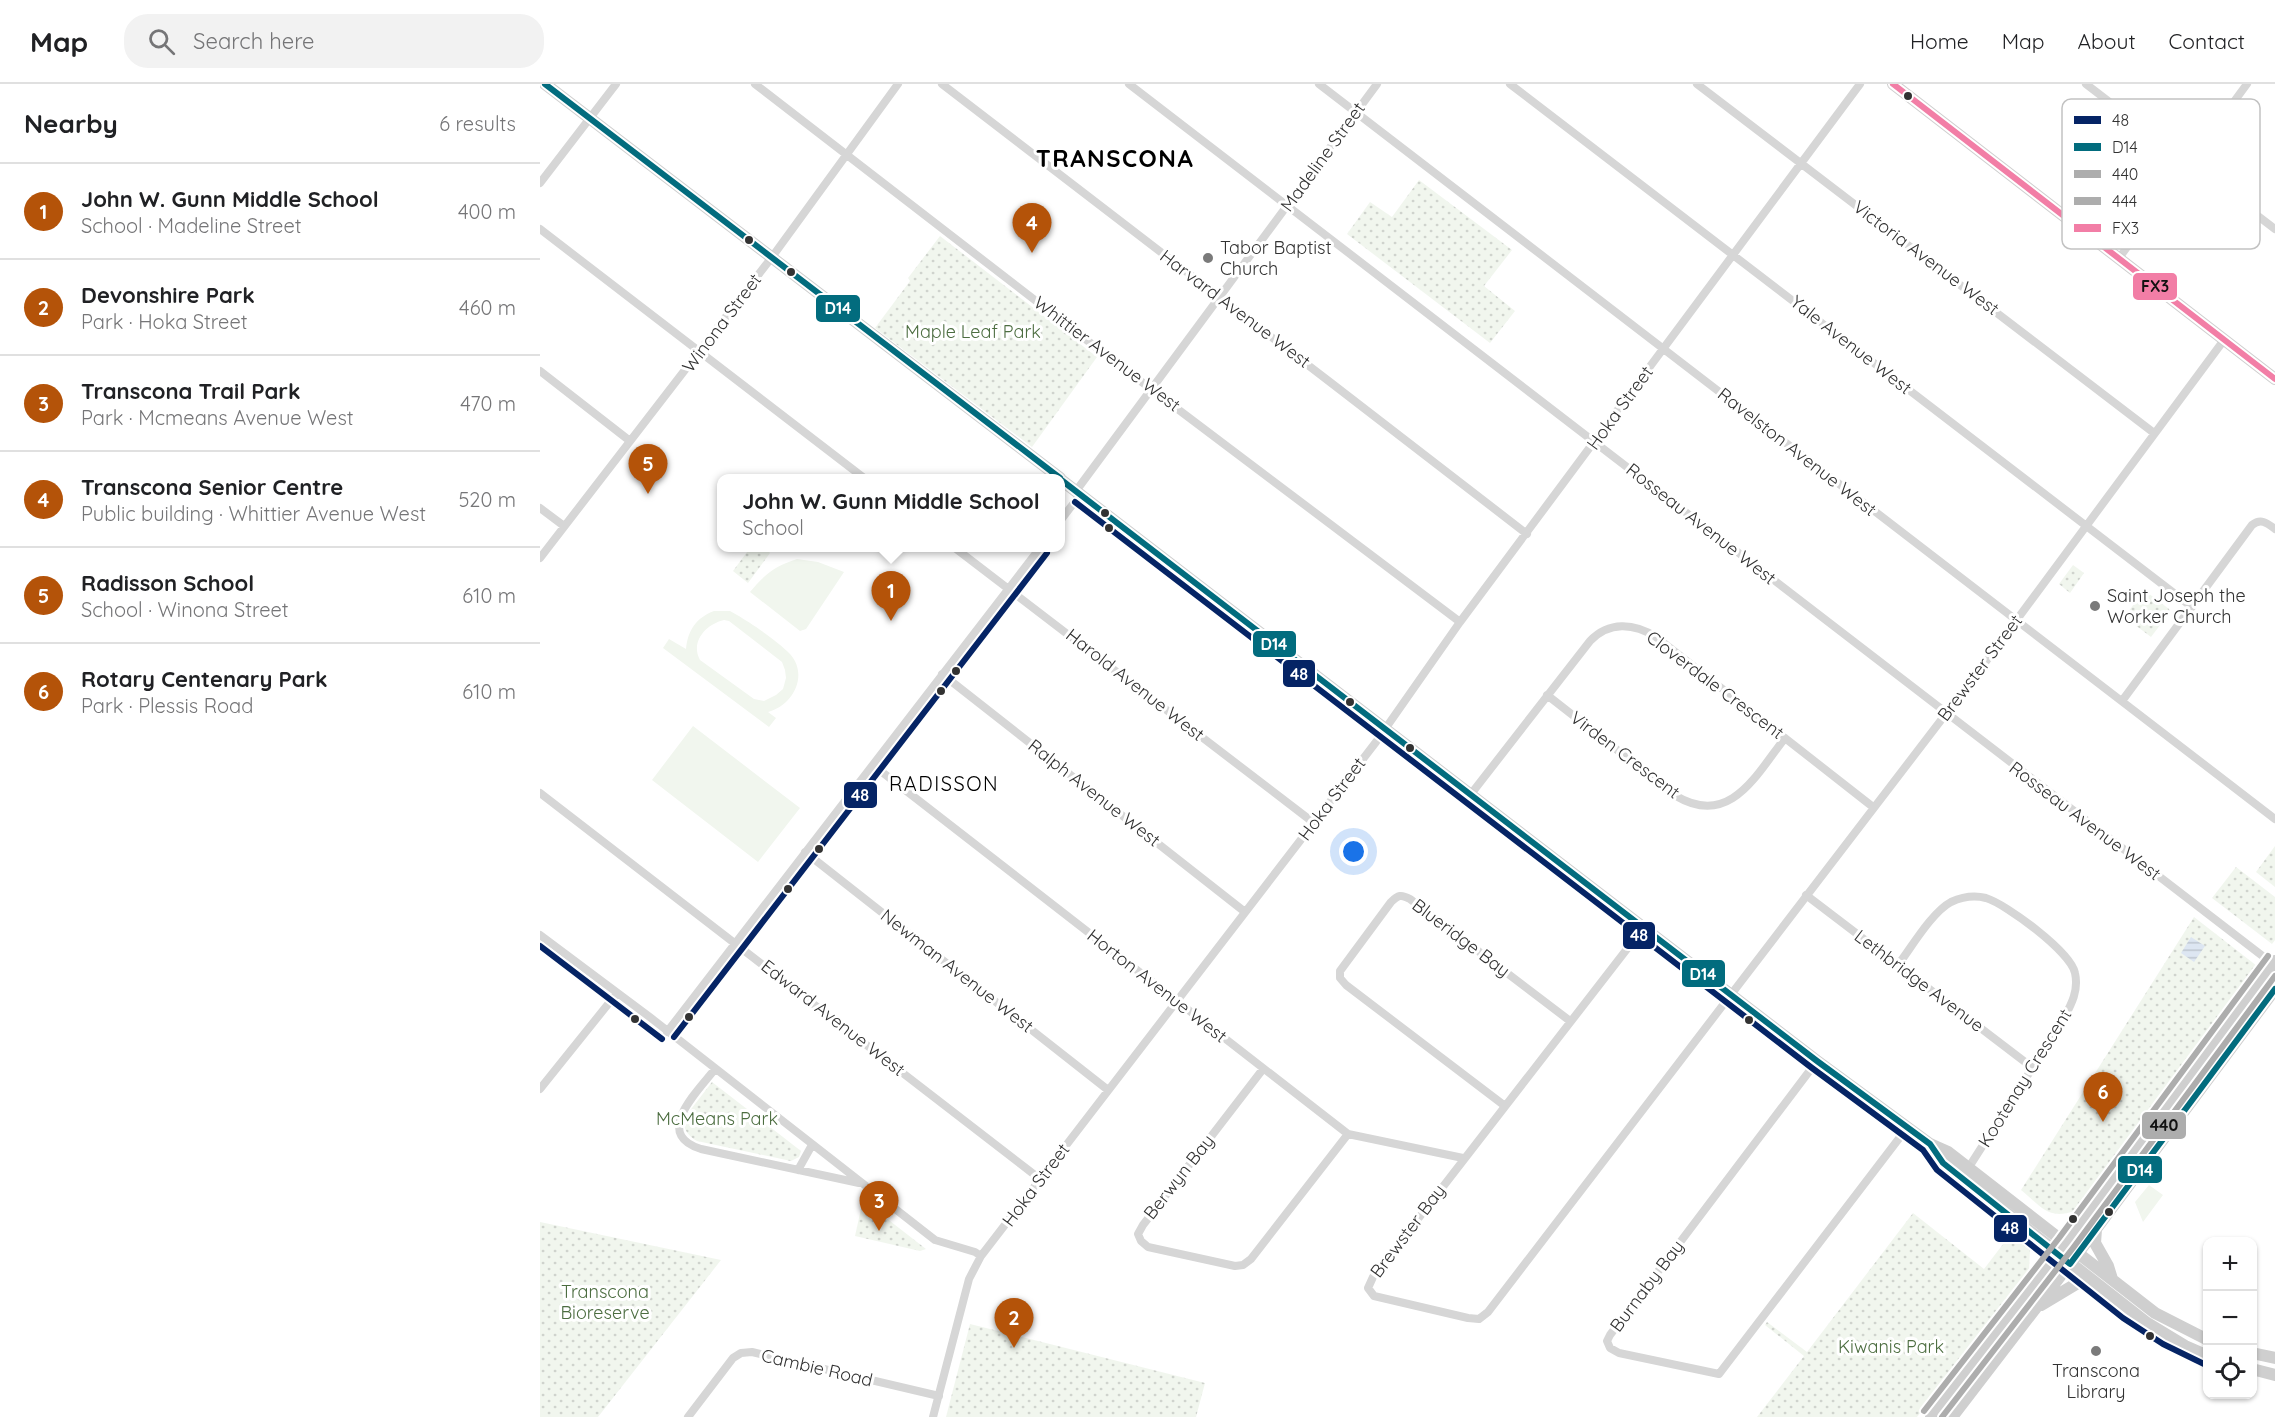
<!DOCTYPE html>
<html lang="en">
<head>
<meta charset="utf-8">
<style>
	body { margin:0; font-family:Quicksand,sans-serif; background:#f2f2f2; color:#202124 }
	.controls { position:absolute; right:18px; bottom:18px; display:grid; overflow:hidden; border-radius:12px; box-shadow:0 2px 4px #0004 }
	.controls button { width:54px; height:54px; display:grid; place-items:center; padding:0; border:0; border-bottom:2px solid #e0e0e0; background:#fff; color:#202124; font:30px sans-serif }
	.you { position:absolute; left:814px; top:768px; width:21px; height:21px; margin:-15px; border:4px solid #fff; border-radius:50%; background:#1a73e8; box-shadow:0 0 0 9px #1a73e833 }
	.badge { display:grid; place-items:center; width:39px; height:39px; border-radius:50%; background:#b45309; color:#fff; font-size:20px; font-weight:700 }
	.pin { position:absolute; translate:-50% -50px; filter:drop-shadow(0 2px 3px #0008) }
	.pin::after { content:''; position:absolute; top:32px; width:21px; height:18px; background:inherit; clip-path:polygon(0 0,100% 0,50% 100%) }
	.popup { position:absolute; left:177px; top:390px; width:348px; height:78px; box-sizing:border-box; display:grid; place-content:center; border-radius:12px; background:#fff; filter:drop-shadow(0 2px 4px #0005); font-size:20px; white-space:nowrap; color:#757577 }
	.popup b { font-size:22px; color:#202124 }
	.popup::after { content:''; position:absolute; left:50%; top:100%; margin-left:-12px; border:12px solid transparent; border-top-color:#fff }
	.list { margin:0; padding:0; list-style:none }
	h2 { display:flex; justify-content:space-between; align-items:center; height:78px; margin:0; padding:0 24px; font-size:26px }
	h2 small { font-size:20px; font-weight:400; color:#757577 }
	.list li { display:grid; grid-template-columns:39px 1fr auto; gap:18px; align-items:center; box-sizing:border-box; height:96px; padding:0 24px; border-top:2px solid #e0e0e0 }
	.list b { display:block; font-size:22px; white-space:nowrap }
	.list p { margin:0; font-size:20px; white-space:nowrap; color:#757577 }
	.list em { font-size:20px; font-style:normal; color:#757577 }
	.icon { flex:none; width:33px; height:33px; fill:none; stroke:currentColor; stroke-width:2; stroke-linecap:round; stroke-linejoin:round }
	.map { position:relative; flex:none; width:1735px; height:1333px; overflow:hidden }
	header { display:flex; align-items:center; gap:36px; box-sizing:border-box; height:84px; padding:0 30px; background:#fff; border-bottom:2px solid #e0e0e0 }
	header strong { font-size:28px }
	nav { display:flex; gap:33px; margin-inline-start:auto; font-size:21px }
	.search { width:420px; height:54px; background:#f2f2f2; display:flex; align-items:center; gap:15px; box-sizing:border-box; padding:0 21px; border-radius:24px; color:#757577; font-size:22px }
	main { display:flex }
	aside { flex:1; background:#fff }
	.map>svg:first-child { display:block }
</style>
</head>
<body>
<header>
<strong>Map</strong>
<div class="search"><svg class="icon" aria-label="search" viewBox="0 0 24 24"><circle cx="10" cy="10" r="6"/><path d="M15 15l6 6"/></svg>Search here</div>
<nav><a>Home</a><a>Map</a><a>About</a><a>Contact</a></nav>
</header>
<main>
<aside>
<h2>Nearby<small>6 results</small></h2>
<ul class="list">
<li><span class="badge">1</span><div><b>John W. Gunn Middle School</b><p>School · Madeline Street</p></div><em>400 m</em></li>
<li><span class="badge">2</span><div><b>Devonshire Park</b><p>Park · Hoka Street</p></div><em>460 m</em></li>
<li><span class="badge">3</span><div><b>Transcona Trail Park</b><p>Park · Mcmeans Avenue West</p></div><em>470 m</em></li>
<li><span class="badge">4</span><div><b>Transcona Senior Centre</b><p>Public building · Whittier Avenue West</p></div><em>520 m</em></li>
<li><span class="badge">5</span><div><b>Radisson School</b><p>School · Winona Street</p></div><em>610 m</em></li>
<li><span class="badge">6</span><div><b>Rotary Centenary Park</b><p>Park · Plessis Road</p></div><em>610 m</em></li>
</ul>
</aside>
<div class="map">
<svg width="1735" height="1333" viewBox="0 0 1735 1333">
	<defs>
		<pattern id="park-dots" width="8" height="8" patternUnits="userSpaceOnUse" patternTransform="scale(1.5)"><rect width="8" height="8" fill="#f1f6ee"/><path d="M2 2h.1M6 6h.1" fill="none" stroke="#cfd3cd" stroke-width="1.8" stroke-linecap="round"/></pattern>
		<pattern id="water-rules" width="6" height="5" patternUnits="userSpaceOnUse" patternTransform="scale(1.5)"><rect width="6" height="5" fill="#dde6f2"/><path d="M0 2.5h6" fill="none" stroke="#bec6d0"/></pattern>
	</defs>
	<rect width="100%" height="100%" fill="#fff"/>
	<!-- grass -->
	<path fill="#f1f6ee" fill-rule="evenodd" d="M 257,475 L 278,478 L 304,488 L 266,545 L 260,547 L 210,508 C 225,490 235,482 257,475 Z
		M 174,527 L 190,527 L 197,531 C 211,539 239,558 250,570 C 269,591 253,622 228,628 L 236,634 L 229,643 L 123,564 L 129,555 L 146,565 C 148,546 156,534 174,527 ZM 184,536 L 189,537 L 242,578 L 245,586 L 246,594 L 243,605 L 236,611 L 224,617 L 214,615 L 160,576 C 150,558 166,540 184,536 Z
		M 153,642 L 260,724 L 218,778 L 112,696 Z
		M 1609,1101 L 1623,1111 L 1603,1138 L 1595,1118 Z"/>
	<!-- park -->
	<path fill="url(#park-dots)" d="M 879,96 L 972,166 L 944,202 L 975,227 L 950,259 L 807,150 L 830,118 L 852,133 Z
		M 400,152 L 557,273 L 492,363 L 335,244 L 370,197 L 368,194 Z
		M 210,464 L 226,464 L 230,469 L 208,499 L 193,487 Z
		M 1533,481 L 1544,489 L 1530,509 L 1519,500 Z
		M 1604,506 L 1629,525 L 1630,528 L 1611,553 L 1586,534 L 1586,531 Z
		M 1735,762 L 1735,803 L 1716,788 Z
		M 1696,783 L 1735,813 L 1735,856 L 1732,860 L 1672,814 Z
		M 1654,833 L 1717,882 L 1535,1127 C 1507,1136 1502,1123 1481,1106 Z
		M 172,998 L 261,1067 L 259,1073 L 251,1077 L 157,1057 C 147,1051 142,1044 145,1033 Z
		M 323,1116 L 386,1165 L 380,1167 L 315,1152 Z
		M 1373,1129 L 1444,1185 L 1470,1151 L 1490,1166 L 1489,1187 L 1377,1333 L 1217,1333 L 1264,1272 L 1225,1241 L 1227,1238 L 1267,1268 Z
		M 0,1138 L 181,1176 L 58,1333 L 0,1333 Z
		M 430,1240 L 665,1299 L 656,1333 L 406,1333 Z"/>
	<!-- water -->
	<path fill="url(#water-rules)" d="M 1651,853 L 1665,862 L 1654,878 L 1641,869 Z"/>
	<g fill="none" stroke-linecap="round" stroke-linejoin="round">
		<!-- street -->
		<path stroke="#d6d6d6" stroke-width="8" d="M 215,0 L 566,271 L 920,538
			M 402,0 C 598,149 792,300 987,450
			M 589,0 L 1733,880
			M 779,0 L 1735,735
			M 970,0 L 1652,523
			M 1157,0 L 1614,349
			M 1546,0 L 1735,145
			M 0,99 L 76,0
			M 0,145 L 324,394
			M 1579,174 L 1707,0
			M 0,287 L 90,357
			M 536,407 L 837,0
			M 0,424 L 24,442
			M 520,437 L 540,411
			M 415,464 L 774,739
			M 0,474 L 232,173 L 358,0
			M 402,590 L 705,828
			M 1007,611 L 1136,712 C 1190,744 1216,691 1245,654
			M 1582,617 L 1712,441 C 1721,434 1727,439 1735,445
			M 333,681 L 808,1050 L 923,1074
			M 0,709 L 500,1095
			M 931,710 L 1050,557 C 1069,537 1094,539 1116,553 L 1333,723
			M 265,768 L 568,1006
			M 1266,811 L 1493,984
			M 1104,843 L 833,1193 L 828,1204 L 834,1212 L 928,1234 L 939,1235 L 948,1228 L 1441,584 L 1684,256
			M 0,851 L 111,934 L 395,1156 L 435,1168 L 441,1172
			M 1358,881 C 1371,864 1392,828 1411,818 C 1422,813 1434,811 1446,814 C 1466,820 1531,868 1535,889 C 1539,907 1531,921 1523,936 L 1429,1083
			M 127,948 L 500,464
			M 1277,977 L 1070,1251 L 1067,1257 L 1070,1264 L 1079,1269 L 1179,1290 L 1367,1044
			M 175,985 C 158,1007 112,1050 161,1065 L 319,1099
			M 723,985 L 603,1141 L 598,1150 L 601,1157 L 608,1163 L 695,1182 L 703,1181 L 711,1175 L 808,1050
			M 0,1005 L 77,909
			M 965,1022 L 806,901 L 800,894 L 800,887 L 851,818 C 858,811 861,810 870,815 L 1030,937
			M 258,1086 L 272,1061
			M 148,1333 L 193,1274 L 201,1269 L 212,1268 L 399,1312
			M 393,1333 L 429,1195 L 441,1172 L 836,658 L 920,538 L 1320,0"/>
		<!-- secondary -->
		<path stroke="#cfcfcf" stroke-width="12" d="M 5,0 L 520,394
			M 1353,0 L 1735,295
			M 520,395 L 1277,977 L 1390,1060 L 1408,1068 L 1615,1229 L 1668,1256
			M 1390,1060 L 1403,1079 L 1607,1239 L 1645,1262 L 1668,1272
			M 1556,1145 L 1555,1159 L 1568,1182 L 1572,1195
			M 1501,1221 L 1541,1197 L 1552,1197
			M 1712,1269 L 1735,1274
			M 1712,1285 L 1735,1291
			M 1391,1333 L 1526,1159 L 1735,877
			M 1412,1333 L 1538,1169 L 1735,905"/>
		<defs>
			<path id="bus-1" d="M 5,0 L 520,394
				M 520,395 L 1277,977 L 1390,1060 L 1403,1079 L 1530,1180 L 1735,905"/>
			<path id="bus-2" d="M 535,418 L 1272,984 L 1383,1066 L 1397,1086 L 1583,1234 L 1623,1260 L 1664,1280
				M 0,862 L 122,955
				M 134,953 L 507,469"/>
			<path id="bus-3" d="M 1402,1333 L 1533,1164 L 1735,892"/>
			<path id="bus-4" d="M 1384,1327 L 1519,1154 L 1728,872"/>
			<path id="bus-5" d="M 1353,0 L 1735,295"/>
		</defs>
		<!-- bus-1 casing -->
		<use href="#bus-1" stroke="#fff" stroke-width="10"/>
		<!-- bus-2 casing -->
		<use href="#bus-2" stroke="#fff" stroke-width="10"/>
		<!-- bus-3 casing -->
		<use href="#bus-3" stroke="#fff" stroke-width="10"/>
		<!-- bus-4 casing -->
		<use href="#bus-4" stroke="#fff" stroke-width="10"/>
		<!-- bus-5 casing -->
		<use href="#bus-5" stroke="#fff" stroke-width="10"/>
		<!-- bus-1 -->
		<use href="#bus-1" stroke="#026c7e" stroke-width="6"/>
		<!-- bus-2 -->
		<use href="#bus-2" stroke="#052465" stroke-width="6"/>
		<!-- bus-3 -->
		<use href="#bus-3" stroke="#adadad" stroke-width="6"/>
		<!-- bus-4 -->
		<use href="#bus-4" stroke="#adadad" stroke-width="6"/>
		<!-- bus-5 -->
		<use href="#bus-5" stroke="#f27ea6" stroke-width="6"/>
	</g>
	<!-- markers -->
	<g fill="#323232" stroke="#fff" stroke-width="2">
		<circle cx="1368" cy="12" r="5"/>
		<circle cx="209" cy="156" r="5"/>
		<circle cx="251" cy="188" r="5"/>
		<circle cx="565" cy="429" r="5"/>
		<circle cx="569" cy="444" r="5"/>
		<circle cx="416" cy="587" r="5"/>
		<circle cx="401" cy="607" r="5"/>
		<circle cx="810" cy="618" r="5"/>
		<circle cx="870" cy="664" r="5"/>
		<circle cx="279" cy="765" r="5"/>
		<circle cx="248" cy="805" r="5"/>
		<circle cx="149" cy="933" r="5"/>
		<circle cx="95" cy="935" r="5"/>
		<circle cx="1209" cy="936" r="5"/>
		<circle cx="1569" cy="1128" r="5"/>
		<circle cx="1533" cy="1135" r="5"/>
		<circle cx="1610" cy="1252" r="5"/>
	</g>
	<g fill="#7a7a7a" stroke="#fff" stroke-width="2">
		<circle cx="668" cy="174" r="6"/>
		<circle cx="1555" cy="522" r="6"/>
		<circle cx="1556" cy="1267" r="6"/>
	</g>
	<g text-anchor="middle" stroke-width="6" stroke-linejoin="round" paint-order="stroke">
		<!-- street labels -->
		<g font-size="18" fill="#323232" stroke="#fff">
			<text transform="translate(783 73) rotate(-54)" y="6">Madeline Street</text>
			<text transform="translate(1386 174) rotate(37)" y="6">Victoria Avenue West</text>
			<text transform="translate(695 225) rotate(37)" y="6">Harvard Avenue West</text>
			<text transform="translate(182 239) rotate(-53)" y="6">Winona Street</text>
			<text transform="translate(1311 261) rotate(38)" y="6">Yale Avenue West</text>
			<text transform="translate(567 270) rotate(37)" y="6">Whittier Avenue West</text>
			<text transform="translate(1080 324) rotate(-54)" y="6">Hoka Street</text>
			<text transform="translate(1257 368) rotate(38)" y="6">Ravelston Avenue West</text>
			<text transform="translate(1161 440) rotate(38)" y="6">Rosseau Avenue West</text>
			<text transform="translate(1440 584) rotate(-53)" y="6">Brewster Street</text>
			<text transform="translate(595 601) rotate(38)" y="6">Harold Avenue West</text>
			<text transform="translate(1175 601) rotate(37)" y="6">Cloverdale Crescent</text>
			<text transform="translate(1085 671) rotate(37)" y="6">Virden Crescent</text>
			<text transform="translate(554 709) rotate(38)" y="6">Ralph Avenue West</text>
			<text transform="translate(792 715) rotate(-53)" y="6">Hoka Street</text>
			<text transform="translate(1545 737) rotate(37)" y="6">Rosseau Avenue West</text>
			<text transform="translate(921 854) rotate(37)" y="6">Blueridge Bay</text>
			<text transform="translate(417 887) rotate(38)" y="6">Newman Avenue West</text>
			<text transform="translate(1379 897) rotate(37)" y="6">Lethbridge Avenue</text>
			<text transform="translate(617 902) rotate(38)" y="6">Horton Avenue West</text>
			<text transform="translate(293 934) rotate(38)" y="6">Edward Avenue West</text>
			<text transform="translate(1485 994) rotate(-58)" y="6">Kootenay Crescent</text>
			<text transform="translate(639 1093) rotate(-52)" y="6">Berwyn Bay</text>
			<text transform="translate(496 1101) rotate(-53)" y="6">Hoka Street</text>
			<text transform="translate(868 1147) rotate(-53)" y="6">Brewster Bay</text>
			<text transform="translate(1107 1202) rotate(-53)" y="6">Burnaby Bay</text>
			<text transform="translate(277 1284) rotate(13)" y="6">Cambie Road</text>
		</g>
		<!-- poi labels -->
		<g font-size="18" fill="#323232" stroke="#fff" text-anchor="start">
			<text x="680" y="170">Tabor Baptist<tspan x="680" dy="21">Church</tspan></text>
			<text x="1567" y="518">Saint Joseph the<tspan x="1567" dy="21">Worker Church</tspan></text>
			<text x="1556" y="1293" text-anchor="middle">Transcona<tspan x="1556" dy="21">Library</tspan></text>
		</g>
		<!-- park labels -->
		<g font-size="18" fill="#4c6d40" stroke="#fff">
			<text x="433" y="254">Maple Leaf Park</text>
			<text x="177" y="1041">McMeans Park</text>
			<text x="65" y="1214">Transcona<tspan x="65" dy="21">Bioreserve</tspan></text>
			<text x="1351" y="1269">Kiwanis Park</text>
		</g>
		<!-- neighbourhood labels -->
		<g font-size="20" letter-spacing="1.5" fill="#000" stroke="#fff">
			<text x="404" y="707">RADISSON</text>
		</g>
		<!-- district labels -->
		<g font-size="24" font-weight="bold" letter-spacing="1.5" fill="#000" stroke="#fff">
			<text x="575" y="83">TRANSCONA</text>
		</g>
	</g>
	<!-- legend -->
	<rect x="1522" y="15" width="198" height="150" rx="9" fill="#fff" stroke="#c2c2c2" stroke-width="1.5"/>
	<rect x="1534" y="32" width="27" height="8" fill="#052465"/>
	<rect x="1534" y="59" width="27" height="8" fill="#026c7e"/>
	<rect x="1534" y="86" width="27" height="8" fill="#adadad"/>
	<rect x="1534" y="113" width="27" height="8" fill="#adadad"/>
	<rect x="1534" y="140" width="27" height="8" fill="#f27ea6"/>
	<g font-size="16" fill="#323232">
		<text x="1572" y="42">48</text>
		<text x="1572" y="69">D14</text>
		<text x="1572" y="96">440</text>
		<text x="1572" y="123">444</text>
		<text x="1572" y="150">FX3</text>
	</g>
	<g stroke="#fff" stroke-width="2">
		<rect x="1592" y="188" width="46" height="29" rx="6" fill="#f27ea6"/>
		<rect x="275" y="210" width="46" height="29" rx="6" fill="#026c7e"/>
		<rect x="712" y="546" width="45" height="28" rx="6" fill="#026c7e"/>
		<rect x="742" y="575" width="34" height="29" rx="6" fill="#052465"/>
		<rect x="303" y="697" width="35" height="28" rx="6" fill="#052465"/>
		<rect x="1082" y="837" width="34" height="29" rx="6" fill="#052465"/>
		<rect x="1141" y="875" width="45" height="29" rx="6" fill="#026c7e"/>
		<rect x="1601" y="1027" width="46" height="29" rx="6" fill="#adadad"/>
		<rect x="1577" y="1071" width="46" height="29" rx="6" fill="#026c7e"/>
		<rect x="1453" y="1130" width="35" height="29" rx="6" fill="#052465"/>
	</g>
	<g font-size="16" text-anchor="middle" font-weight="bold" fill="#fff">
		<text x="298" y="230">D14</text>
		<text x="734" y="566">D14</text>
		<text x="759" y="596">48</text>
		<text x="320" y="717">48</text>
		<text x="1099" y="857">48</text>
		<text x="1163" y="896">D14</text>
		<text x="1600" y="1092">D14</text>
		<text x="1470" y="1150">48</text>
	</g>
	<g font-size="16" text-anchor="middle" font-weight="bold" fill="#111">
		<text x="1615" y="208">FX3</text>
		<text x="1624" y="1047">440</text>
	</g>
</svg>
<div class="controls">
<button>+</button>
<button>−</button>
<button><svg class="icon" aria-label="locate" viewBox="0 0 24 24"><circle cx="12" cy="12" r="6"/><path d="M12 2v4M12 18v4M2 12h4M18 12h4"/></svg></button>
</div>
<div class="you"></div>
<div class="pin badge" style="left:351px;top:537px">1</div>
<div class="popup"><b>John W. Gunn Middle School</b>School</div>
<div class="pin badge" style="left:474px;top:1264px">2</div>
<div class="pin badge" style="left:339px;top:1147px">3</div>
<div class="pin badge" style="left:492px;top:169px">4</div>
<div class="pin badge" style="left:108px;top:410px">5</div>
<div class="pin badge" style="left:1563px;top:1038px">6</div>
</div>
</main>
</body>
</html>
